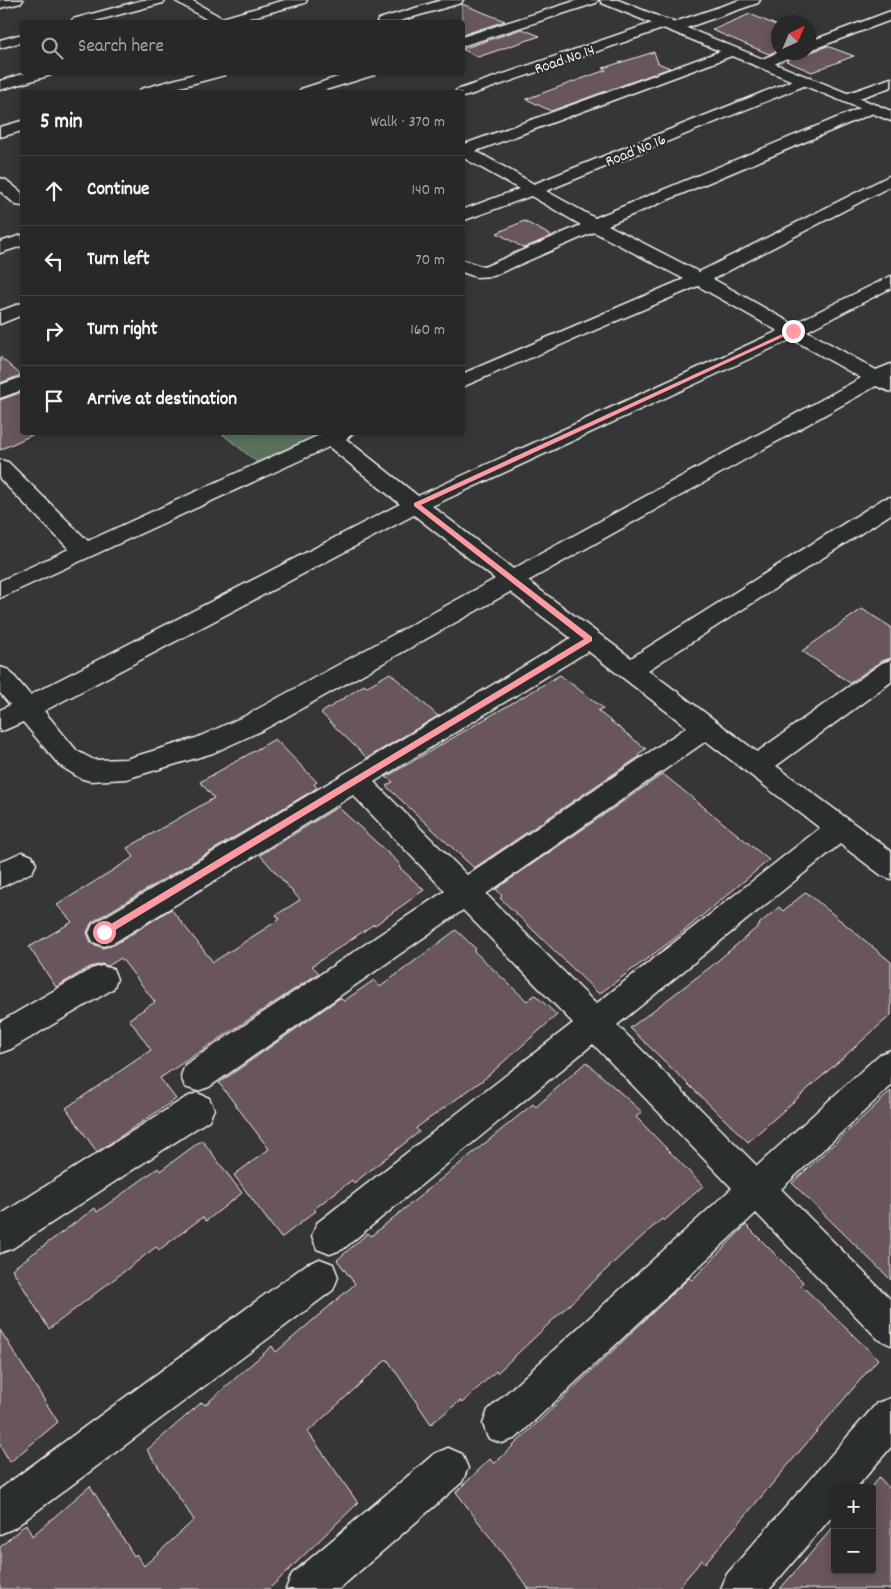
<!DOCTYPE html>
<html lang="en">
<head>
<meta charset="utf-8">
<style>
	body { margin:0; font-family:Dekko,sans-serif; background:#343435; color:#f1f3f6 }
	.controls { position:absolute; right:15px; bottom:15px; display:grid; overflow:hidden; border-radius:5px; box-shadow:0 2px 8px #0003 }
	.controls button { width:45px; height:45px; display:grid; place-items:center; padding:0; border:0; border-bottom:1px solid #444446; background:#282829; color:#f1f3f6; font:25px sans-serif }
	.compass { position:absolute; left:771px; top:15px; width:45px; height:45px; border-radius:50%; background:#282829; box-shadow:0 2px 8px #0003; rotate:44deg }
	.stop { position:absolute; width:15px; height:15px; margin:-11px; border:4px solid #ff9aa2; border-radius:50%; background:#fff }
	.stop.end { background:#ff9aa2; border-color:#fff; box-shadow:0 1px 5px #0008 }
	.list { margin:0; padding:0; list-style:none }
	h2 { display:flex; justify-content:space-between; align-items:center; height:65px; margin:0; padding:0 20px; font-size:21px }
	h2 small { font-size:16px; font-weight:400; color:#a5a6a8 }
	.list li { display:grid; grid-template-columns:32px 1fr auto; gap:15px; align-items:center; box-sizing:border-box; height:70px; padding:0 20px; border-top:1px solid #444446 }
	.list b { display:block; font-size:19px; white-space:nowrap }
	.list em { font-size:16px; font-style:normal; color:#a5a6a8 }
	.icon { flex:none; width:28px; height:28px; fill:none; stroke:currentColor; stroke-width:2; stroke-linecap:round; stroke-linejoin:round }
	.map { position:relative; flex:none; width:891px; height:1589px; overflow:hidden }
	.search { position:absolute; background:#282829; box-shadow:0 2px 8px #0003; left:20px; top:20px; width:445px; height:55px; display:flex; align-items:center; gap:12px; box-sizing:border-box; padding:0 18px; border-radius:5px; color:#a5a6a8; font-size:19px }
	.panel { position:absolute; background:#282829; box-shadow:0 2px 8px #0003; left:20px; top:90px; width:445px; height:345px; border-radius:5px }
	.map>svg:first-child { display:block }
</style>
</head>
<body>
<div class="map">
<svg width="891" height="1589" viewBox="0 0 891 1589">
	<rect width="100%" height="100%" fill="#363537"/>
	<filter id="ink" filterUnits="userSpaceOnUse"><feTurbulence type="fractalNoise" baseFrequency=".02" numOctaves="2"/><feDisplacementMap in="SourceGraphic" scale="10" xChannelSelector="R" yChannelSelector="G"/><feConvolveMatrix kernelMatrix="1 2 1 2 8 2 1 2 1" color-interpolation-filters="sRGB"/></filter>
	<g filter="url(#ink)">
		<!-- green -->
		<path fill="#59705c" stroke="#a6b0a2" d="M 317,432 L 323,437 L 262,466 L 221,433 Z"/>
		<!-- building -->
		<path fill="#67555d" stroke="#f4f1e8" d="M 462,4 L 505,21 L 462,35 Z
			M 750,14 L 778,26 L 778,50 L 769,54 L 712,30 Z
			M 522,29 L 540,36 L 478,57 L 462,49 Z
			M 827,46 L 854,56 L 812,72 L 786,61 L 802,52 L 809,53 Z
			M 654,52 L 658,63 L 670,68 L 551,111 L 526,99 L 606,70 L 603,68 Z
			M 524,221 L 552,236 L 524,248 L 497,233 Z
			M 0,357 L 21,375 L 0,383 Z
			M 22,392 L 22,432 L 36,433 L 0,450 L 0,400 Z
			M 862,609 L 891,627 L 891,658 L 881,661 L 850,683 L 802,651 Z
			M 390,673 L 438,716 L 367,758 L 321,713 L 364,685 L 366,687 Z
			M 560,675 L 603,708 L 598,711 L 646,749 L 638,754 L 640,756 L 474,868 L 386,786 L 393,782 L 386,777 Z
			M 275,739 L 317,782 L 314,784 L 317,788 L 92,922 L 87,932 L 91,943 L 103,948 L 116,944 L 171,909 L 213,962 L 280,919 L 276,915 L 300,900 L 260,855 L 338,807 L 401,865 L 399,867 L 424,890 L 375,925 L 374,924 L 312,966 L 319,973 L 160,1078 L 176,1099 L 97,1152 L 66,1108 L 151,1050 L 129,1019 L 155,1002 L 121,958 L 108,966 L 102,964 L 90,967 L 56,987 L 29,947 L 72,922 L 57,905 L 134,857 L 127,848 L 214,798 L 200,782 Z
			M 663,774 L 769,860 L 678,936 L 599,994 L 500,898 L 502,896 L 496,889 Z
			M 806,892 L 891,962 L 891,1015 L 748,1142 L 630,1028 L 709,968 L 760,925 L 759,924 L 779,907 L 783,911 Z
			M 456,930 L 476,949 L 474,951 L 527,1001 L 535,995 L 557,1015 L 483,1080 L 416,1128 L 419,1132 L 354,1183 L 352,1180 L 314,1209 L 316,1211 L 281,1238 L 234,1175 L 269,1149 L 219,1083 L 340,998 L 344,1001 L 374,980 L 380,987 Z
			M 586,1062 L 642,1112 L 636,1117 L 703,1186 L 664,1221 L 662,1219 L 628,1249 L 497,1373 L 496,1371 L 462,1403 L 460,1401 L 431,1424 L 387,1359 L 308,1432 L 358,1503 L 269,1589 L 0,1589 L 0,1547 L 26,1524 L 32,1536 L 90,1486 L 134,1556 L 136,1554 L 144,1566 L 194,1520 L 147,1450 L 202,1402 L 205,1405 L 272,1346 L 276,1352 L 355,1284 L 337,1260 L 368,1233 L 371,1236 L 533,1104 L 536,1107 Z
			M 891,1091 L 891,1280 L 792,1183 Z
			M 202,1140 L 242,1193 L 206,1221 L 203,1217 L 159,1250 L 156,1247 L 49,1329 L 12,1269 L 95,1208 L 97,1212 L 158,1168 L 160,1171 Z
			M 746,1225 L 803,1282 L 801,1285 L 878,1359 L 705,1563 L 702,1560 L 677,1589 L 529,1589 L 456,1492 L 490,1459 L 494,1464 L 689,1278 L 692,1280 Z
			M 0,1330 L 58,1422 L 10,1462 L 0,1445 Z
			M 879,1477 L 891,1490 L 891,1589 L 780,1589 L 835,1525 L 835,1570 L 872,1570 L 872,1488 L 870,1488 Z"/>
		<g fill="none" stroke-linecap="round" stroke-linejoin="round">
			<defs>
				<path id="street" d="M 0,0 L 23,0 L 21,3 L 0,8 Z
					M 174,0 L 191,0 L 222,18 L 285,0 L 307,0 L 305,3 L 234,22 L 211,22 Z
					M 442,0 L 463,0 L 461,3 L 396,22 L 377,22 L 379,19 Z
					M 578,0 L 598,0 L 596,3 L 462,46 L 462,37 Z
					M 740,0 L 760,0 L 758,3 L 680,30 L 670,30 L 668,27 L 467,96 L 462,97 L 462,92 L 455,92 L 457,90 L 661,20 L 671,20 L 672,23 Z
					M 891,11 L 891,20 L 808,51 L 808,42 Z
					M 732,47 L 739,51 L 737,54 L 476,151 L 534,184 L 801,77 L 811,77 L 813,80 L 811,83 L 546,191 L 595,218 L 868,105 L 878,105 L 881,108 L 878,111 L 608,225 L 699,272 L 891,175 L 891,186 L 713,279 L 793,324 L 891,276 L 891,288 L 807,331 L 876,370 L 891,364 L 891,392 L 876,386 L 528,581 L 631,658 L 883,499 L 891,497 L 891,514 L 648,670 L 757,752 L 882,663 L 891,660 L 891,682 L 776,766 L 891,851 L 891,879 L 881,875 L 840,844 L 617,1025 L 757,1166 L 880,1054 L 891,1050 L 891,1086 L 781,1189 L 891,1300 L 891,1345 L 878,1339 L 756,1213 L 516,1438 L 502,1443 L 488,1438 L 483,1424 L 488,1410 L 732,1188 L 593,1044 L 343,1249 L 330,1254 L 317,1249 L 312,1236 L 317,1223 L 573,1023 L 463,910 L 209,1087 L 197,1091 L 185,1087 L 181,1076 L 185,1065 L 445,891 L 353,795 L 115,942 L 104,946 L 93,942 L 89,933 L 93,924 L 571,638 L 510,592 L 263,730 L 213,753 L 126,779 L 90,781 L 80,778 L 59,765 L 23,722 L 0,732 L 0,710 L 10,705 L 0,693 L 0,667 L 9,670 L 30,695 L 400,504 L 329,447 L 0,598 L 0,581 L 69,549 L 0,479 L 0,460 L 8,462 L 88,541 L 326,432 L 354,432 L 346,439 L 418,496 L 778,331 L 698,286 L 462,387 L 462,374 L 684,279 L 594,232 L 493,276 L 476,277 L 462,272 L 462,260 L 484,267 L 581,225 L 531,196 L 462,221 L 462,210 L 519,189 L 462,157 L 462,145 ZM 792,339 L 861,378 L 513,569 L 432,506 ZM 414,515 L 495,579 L 245,716 L 196,738 L 126,759 L 94,760 L 77,751 L 44,711 ZM 588,651 L 687,727 L 467,875 L 374,782 ZM 706,741 L 820,828 L 596,1004 L 486,894 Z
					M 779,52 L 800,52 L 770,66 L 765,67 L 758,63 L 760,60 Z
					M 29,72 L 53,72 L 51,75 L 0,90 L 0,81 Z
					M 202,72 L 227,72 L 225,75 L 161,92 L 139,92 L 141,89 Z
					M 353,72 L 376,72 L 374,75 L 319,92 L 299,92 L 301,89 Z
					M 891,78 L 891,87 L 848,102 L 841,98 L 843,95 Z
					M 22,121 L 22,131 L 0,137 L 0,127 Z
					M 0,178 L 6,180 L 22,193 L 22,206 L 16,205 L 0,191 Z
					M 22,235 L 22,246 L 0,253 L 0,242 Z
					M 22,303 L 22,315 L 0,324 L 0,311 Z
					M 22,377 L 22,390 L 0,398 L 0,385 Z
					M 22,852 L 32,856 L 36,864 L 32,872 L 0,888 L 0,862 Z
					M 102,966 L 113,969 L 117,979 L 113,989 L 11,1049 L 0,1053 L 0,1022 L 91,969 Z
					M 197,1093 L 209,1098 L 214,1109 L 209,1120 L 13,1248 L 0,1253 L 0,1215 L 185,1098 Z
					M 320,1259 L 333,1264 L 338,1277 L 333,1290 L 14,1528 L 0,1534 L 0,1489 L 307,1264 Z
					M 891,1398 L 891,1447 L 856,1488 L 835,1488 L 835,1513 L 770,1589 L 721,1589 L 727,1574 L 877,1403 Z
					M 448,1448 L 462,1454 L 468,1468 L 462,1482 L 339,1589 L 286,1589 L 292,1574 L 434,1454 Z"/>
				<path id="secondary" d="M 143,0 L 165,0 L 163,3 L 91,22 L 71,22 L 73,19 Z
					M 600,0 L 618,0 L 891,111 L 891,121 L 602,3 Z
					M 22,34 L 22,42 L 0,48 L 0,40 Z"/>
			</defs>
			<!-- street casing -->
			<use href="#street" stroke="#f4f1e8" stroke-width="3"/>
			<!-- secondary casing -->
			<use href="#secondary" stroke="#f4f1e8" stroke-width="3"/>
			<!-- street -->
			<use href="#street" fill="#2a2d2e" fill-rule="evenodd"/>
			<!-- secondary -->
			<use href="#secondary" fill="#2a2d2e" fill-rule="evenodd"/>
		</g>
	</g>
	<!-- route -->
	<path fill="#ff9aa2" d="M 791,330 L 796,331 L 421,505 L 592,637 L 592,641 L 107,935 L 101,935 L 101,930 L 584,639 L 414,506 L 414,503 Z"/>
	<g text-anchor="middle" stroke-width="4" stroke-linejoin="round" paint-order="stroke">
		<!-- far-street labels -->
		<g font-size="16" fill="#f4f1e8" stroke="#2a2d2e">
			<text transform="translate(564 58) rotate(-19)" y="6">Road No 14</text>
			<text transform="translate(635 149) rotate(-22)" y="6">Road No 16</text>
		</g>
	</g>
</svg>
<div class="controls">
<button>+</button>
<button>−</button>
</div>
<svg class="compass" viewBox="-18 -18 36 36"><path d="M0-13l5 13h-10z" fill="#e53935"/><path d="M0 13l5-13h-10z" fill="#a5a6a8"/></svg>
<div class="stop" style="left:104px;top:932px"></div>
<div class="stop end" style="left:793px;top:331px"></div>
<div class="search"><svg class="icon" aria-label="search" viewBox="0 0 24 24"><circle cx="10" cy="10" r="6"/><path d="M15 15l6 6"/></svg>Search here</div>
<section class="panel">
<h2>5 min<small>Walk · 370 m</small></h2>
<ul class="list">
<li><svg class="icon" aria-label="ahead" viewBox="0 0 24 24"><path d="M12 20V5M6 11l6-6 6 6"/></svg><div><b>Continue</b></div><em>140 m</em></li>
<li><svg class="icon" aria-label="left" viewBox="0 0 24 24"><path d="M17 20v-9H6M10 6l-5 5 5 5"/></svg><div><b>Turn left</b></div><em>70 m</em></li>
<li><svg class="icon" aria-label="right" viewBox="0 0 24 24"><path d="M7 20v-9h11M14 6l5 5-5 5"/></svg><div><b>Turn right</b></div><em>160 m</em></li>
<li><svg class="icon" aria-label="arrive" viewBox="0 0 24 24"><path d="M6 21V4h12l-3 4 3 4H6"/></svg><div><b>Arrive at destination</b></div></li>
</ul>
</section>
</div>
</body>
</html>
